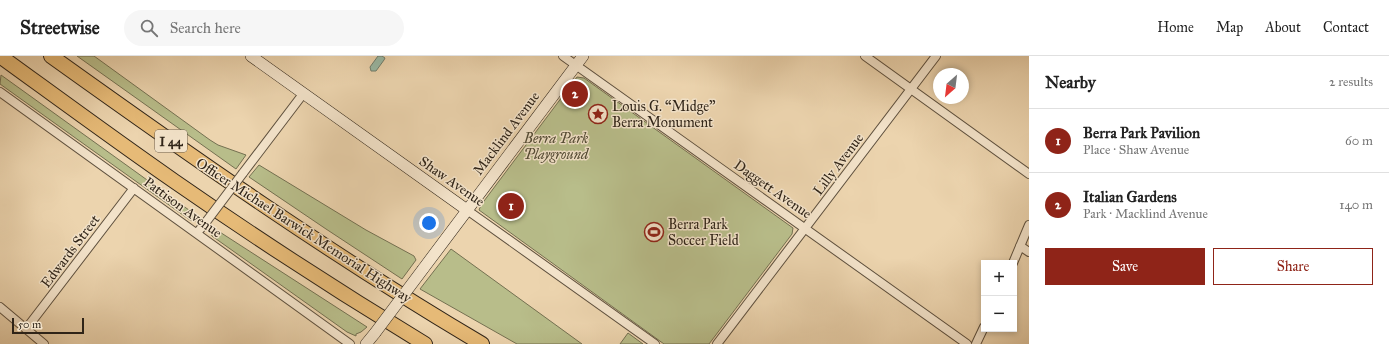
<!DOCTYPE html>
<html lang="en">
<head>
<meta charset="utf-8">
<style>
	body { margin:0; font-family:"IM FELL Great Primer",serif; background:#f6f6f6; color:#222 }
	.controls { position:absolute; right:12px; bottom:12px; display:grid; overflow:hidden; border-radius:0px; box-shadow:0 2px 6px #0003 }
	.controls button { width:36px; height:36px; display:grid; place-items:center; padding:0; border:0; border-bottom:1px solid #e0e0e0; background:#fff; color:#222; font:20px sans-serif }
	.compass { position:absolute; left:933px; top:12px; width:36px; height:36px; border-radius:50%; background:#fff; box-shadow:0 2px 6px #0003; rotate:208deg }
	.scale { position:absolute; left:12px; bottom:10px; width:72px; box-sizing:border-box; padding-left:4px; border:2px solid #2f2418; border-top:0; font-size:11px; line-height:14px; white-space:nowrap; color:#2f2418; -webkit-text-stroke:3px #f3e3ca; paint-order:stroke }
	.you { position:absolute; left:429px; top:167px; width:14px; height:14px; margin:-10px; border:3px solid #fff; border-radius:50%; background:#1a73e8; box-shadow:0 0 0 6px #1a73e833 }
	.badge { display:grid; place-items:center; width:26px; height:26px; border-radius:50%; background:#8f2418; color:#fff; font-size:13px; font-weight:700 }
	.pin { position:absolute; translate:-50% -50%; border:2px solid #fff; box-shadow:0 1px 4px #0006 }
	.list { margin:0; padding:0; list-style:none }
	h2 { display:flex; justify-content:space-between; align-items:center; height:52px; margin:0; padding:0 16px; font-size:17px }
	h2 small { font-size:13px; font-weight:400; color:#767676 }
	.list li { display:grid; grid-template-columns:26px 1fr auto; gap:12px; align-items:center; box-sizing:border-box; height:64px; padding:0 16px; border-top:1px solid #e0e0e0 }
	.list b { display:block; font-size:15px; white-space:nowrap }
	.list p { margin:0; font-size:13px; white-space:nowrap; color:#767676 }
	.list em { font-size:13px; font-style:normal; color:#767676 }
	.actions { display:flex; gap:8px; padding:12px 16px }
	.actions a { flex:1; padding:9px 0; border:1px solid #8f2418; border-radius:0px; text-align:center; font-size:14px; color:#8f2418 }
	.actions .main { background:#8f2418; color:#fff }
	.icon { flex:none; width:22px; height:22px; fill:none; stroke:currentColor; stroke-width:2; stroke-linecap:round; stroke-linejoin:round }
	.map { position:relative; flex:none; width:1029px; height:288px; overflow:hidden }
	header { display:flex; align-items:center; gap:24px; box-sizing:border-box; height:56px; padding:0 20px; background:#fff; border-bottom:1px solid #e0e0e0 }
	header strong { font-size:19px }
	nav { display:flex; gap:22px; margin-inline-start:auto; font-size:14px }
	.search { width:280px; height:36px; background:#f6f6f6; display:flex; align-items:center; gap:10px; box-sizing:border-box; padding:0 14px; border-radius:22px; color:#767676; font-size:15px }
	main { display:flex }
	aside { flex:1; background:#fff }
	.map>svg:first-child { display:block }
</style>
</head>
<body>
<header>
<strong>Streetwise</strong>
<div class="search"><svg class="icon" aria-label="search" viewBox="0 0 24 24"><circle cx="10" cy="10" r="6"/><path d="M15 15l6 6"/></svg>Search here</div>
<nav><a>Home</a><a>Map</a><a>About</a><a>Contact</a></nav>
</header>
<main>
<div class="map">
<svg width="1029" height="288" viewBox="0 0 1029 288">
	<rect width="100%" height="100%" fill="#ecd4ae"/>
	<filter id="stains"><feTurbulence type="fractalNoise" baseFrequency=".005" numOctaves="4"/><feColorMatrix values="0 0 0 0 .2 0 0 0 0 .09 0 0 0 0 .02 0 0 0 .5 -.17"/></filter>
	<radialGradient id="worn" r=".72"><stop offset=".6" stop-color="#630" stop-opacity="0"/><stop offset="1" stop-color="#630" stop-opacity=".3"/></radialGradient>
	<!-- green -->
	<path fill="#b8bd8a" stroke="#747051" d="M 77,0 L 94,0 L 210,84 L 218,89 L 246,99 L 236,113 Z
		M 1,19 L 200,162 C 197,165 194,166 190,164 L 0,28 Z
		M 577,21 L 584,22 L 793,172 L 792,178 L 709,288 L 664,288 L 479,154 L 481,149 Z
		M 259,109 L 366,174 L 414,200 L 416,204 L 402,223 L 326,173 L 249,121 Z
		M 212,171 L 367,271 L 361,276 L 356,278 L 356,280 L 347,276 L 212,180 L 210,175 Z
		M 451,193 L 582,288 L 517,288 L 420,233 Z
		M 628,277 L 643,288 L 620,288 Z"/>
	<!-- water -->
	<path fill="#9ab9a5" stroke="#6f7d6d" d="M 378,0 L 382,0 L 385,2 L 384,4 L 376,15 L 371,15 L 370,11 Z"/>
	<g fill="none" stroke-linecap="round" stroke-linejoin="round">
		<defs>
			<path id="street" d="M 563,0 L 967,288
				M 865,0 L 1029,118
				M 0,36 L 350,288
				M 243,117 L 303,38
				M 467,154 L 655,288
				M 197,177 L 206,166
				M 1020,190 L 1029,196
				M 1013,207 L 1029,169
				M 0,251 L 44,288
				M 26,273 L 134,132
				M 717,288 L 936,0
				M 976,288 L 984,271"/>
			<path id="secondary" d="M 251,0 L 467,154
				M 423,213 L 583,0
				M 366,288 L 375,277"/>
			<path id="highway" d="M 0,0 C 58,42 115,84 174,125 C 256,182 339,236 425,288
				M 51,0 C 192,101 333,200 482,288"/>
		</defs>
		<!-- street casing -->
		<use href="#street" stroke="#5e503e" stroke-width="10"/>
		<!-- secondary casing -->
		<use href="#secondary" stroke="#2f2418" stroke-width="12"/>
		<!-- highway casing -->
		<use href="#highway" stroke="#2f2418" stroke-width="16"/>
		<!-- street -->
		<use href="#street" stroke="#f3e3ca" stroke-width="8"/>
		<!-- secondary -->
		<use href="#secondary" stroke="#f3e3ca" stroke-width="11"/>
		<!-- highway -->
		<use href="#highway" stroke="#e6ba77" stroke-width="14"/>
		<defs>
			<path id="street-bridge" d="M 206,166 L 243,117"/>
			<path id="secondary-bridge" d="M 375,277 L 423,213"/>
		</defs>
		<!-- street-bridge casing -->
		<use href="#street-bridge" stroke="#5e503e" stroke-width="10" stroke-linecap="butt"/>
		<!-- secondary-bridge casing -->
		<use href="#secondary-bridge" stroke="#2f2418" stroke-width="12" stroke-linecap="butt"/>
		<!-- street-bridge -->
		<use href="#street-bridge" stroke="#f3e3ca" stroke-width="8"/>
		<!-- secondary-bridge -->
		<use href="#secondary-bridge" stroke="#f3e3ca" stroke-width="11"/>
	</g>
	<!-- icons -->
	<defs>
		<symbol id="sight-ring" viewBox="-11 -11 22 22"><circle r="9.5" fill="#f3e3ca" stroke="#8f2418" stroke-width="1.5"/><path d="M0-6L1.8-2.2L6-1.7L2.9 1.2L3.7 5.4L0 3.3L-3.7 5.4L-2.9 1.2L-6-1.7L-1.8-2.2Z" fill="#8f2418"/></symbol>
		<symbol id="stadium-ring" viewBox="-11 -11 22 22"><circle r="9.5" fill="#f3e3ca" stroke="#8f2418" stroke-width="1.5"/><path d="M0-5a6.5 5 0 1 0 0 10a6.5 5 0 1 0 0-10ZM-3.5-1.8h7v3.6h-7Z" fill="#8f2418"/></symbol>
	</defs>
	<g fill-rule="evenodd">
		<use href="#sight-ring" x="587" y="47" width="22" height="22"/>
		<use href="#stadium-ring" x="643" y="165" width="22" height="22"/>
	</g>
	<g text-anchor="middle" stroke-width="3" stroke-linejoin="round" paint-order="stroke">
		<!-- shield labels -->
		<rect fill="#f3e3ca" stroke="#6a5d4d" stroke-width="1" x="155" y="74" width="32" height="22" rx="3"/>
		<g font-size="13" font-weight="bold" fill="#2f2418">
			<text x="171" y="90">I 44</text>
		</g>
		<!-- poi labels -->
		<g font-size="14" fill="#2f2418" stroke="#f3e3ca" text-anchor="start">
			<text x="612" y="55">Louis G. “Midge”<tspan x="612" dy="16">Berra Monument</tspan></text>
			<text x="668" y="173">Berra Park<tspan x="668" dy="16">Soccer Field</tspan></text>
		</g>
		<!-- street labels -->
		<g font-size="14" fill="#2f2418" stroke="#f3e3ca">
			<text transform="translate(506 77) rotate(-53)" y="5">Macklind Avenue</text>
			<text transform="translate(838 108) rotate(-53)" y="5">Lilly Avenue</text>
			<text transform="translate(452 125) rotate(35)" y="5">Shaw Avenue</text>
			<text transform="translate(773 133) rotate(35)" y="5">Daggett Avenue</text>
			<text transform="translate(183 151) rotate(36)" y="5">Pattison Avenue</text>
			<text transform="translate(304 174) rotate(33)" y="5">Officer Michael Barwick Memorial Highway</text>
			<text transform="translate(70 195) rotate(-53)" y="5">Edwards Street</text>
		</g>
		<!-- park labels -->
		<g font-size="14" font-style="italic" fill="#514a34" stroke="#f3e3ca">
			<text x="556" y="87">Berra Park<tspan x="556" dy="16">Playground</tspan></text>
		</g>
	</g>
	<rect width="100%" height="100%" filter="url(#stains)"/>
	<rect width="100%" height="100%" fill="url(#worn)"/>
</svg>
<div class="controls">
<button>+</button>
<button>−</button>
</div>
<svg class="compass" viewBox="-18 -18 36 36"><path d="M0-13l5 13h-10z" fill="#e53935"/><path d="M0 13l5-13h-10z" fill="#767676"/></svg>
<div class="scale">50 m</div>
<div class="you"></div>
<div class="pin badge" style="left:511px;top:150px">1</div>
<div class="pin badge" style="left:575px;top:38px">2</div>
</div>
<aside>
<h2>Nearby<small>2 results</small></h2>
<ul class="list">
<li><span class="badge">1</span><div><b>Berra Park Pavilion</b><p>Place · Shaw Avenue</p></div><em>60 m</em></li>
<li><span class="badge">2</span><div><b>Italian Gardens</b><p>Park · Macklind Avenue</p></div><em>140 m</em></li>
</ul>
<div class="actions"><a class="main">Save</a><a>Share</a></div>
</aside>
</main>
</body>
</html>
